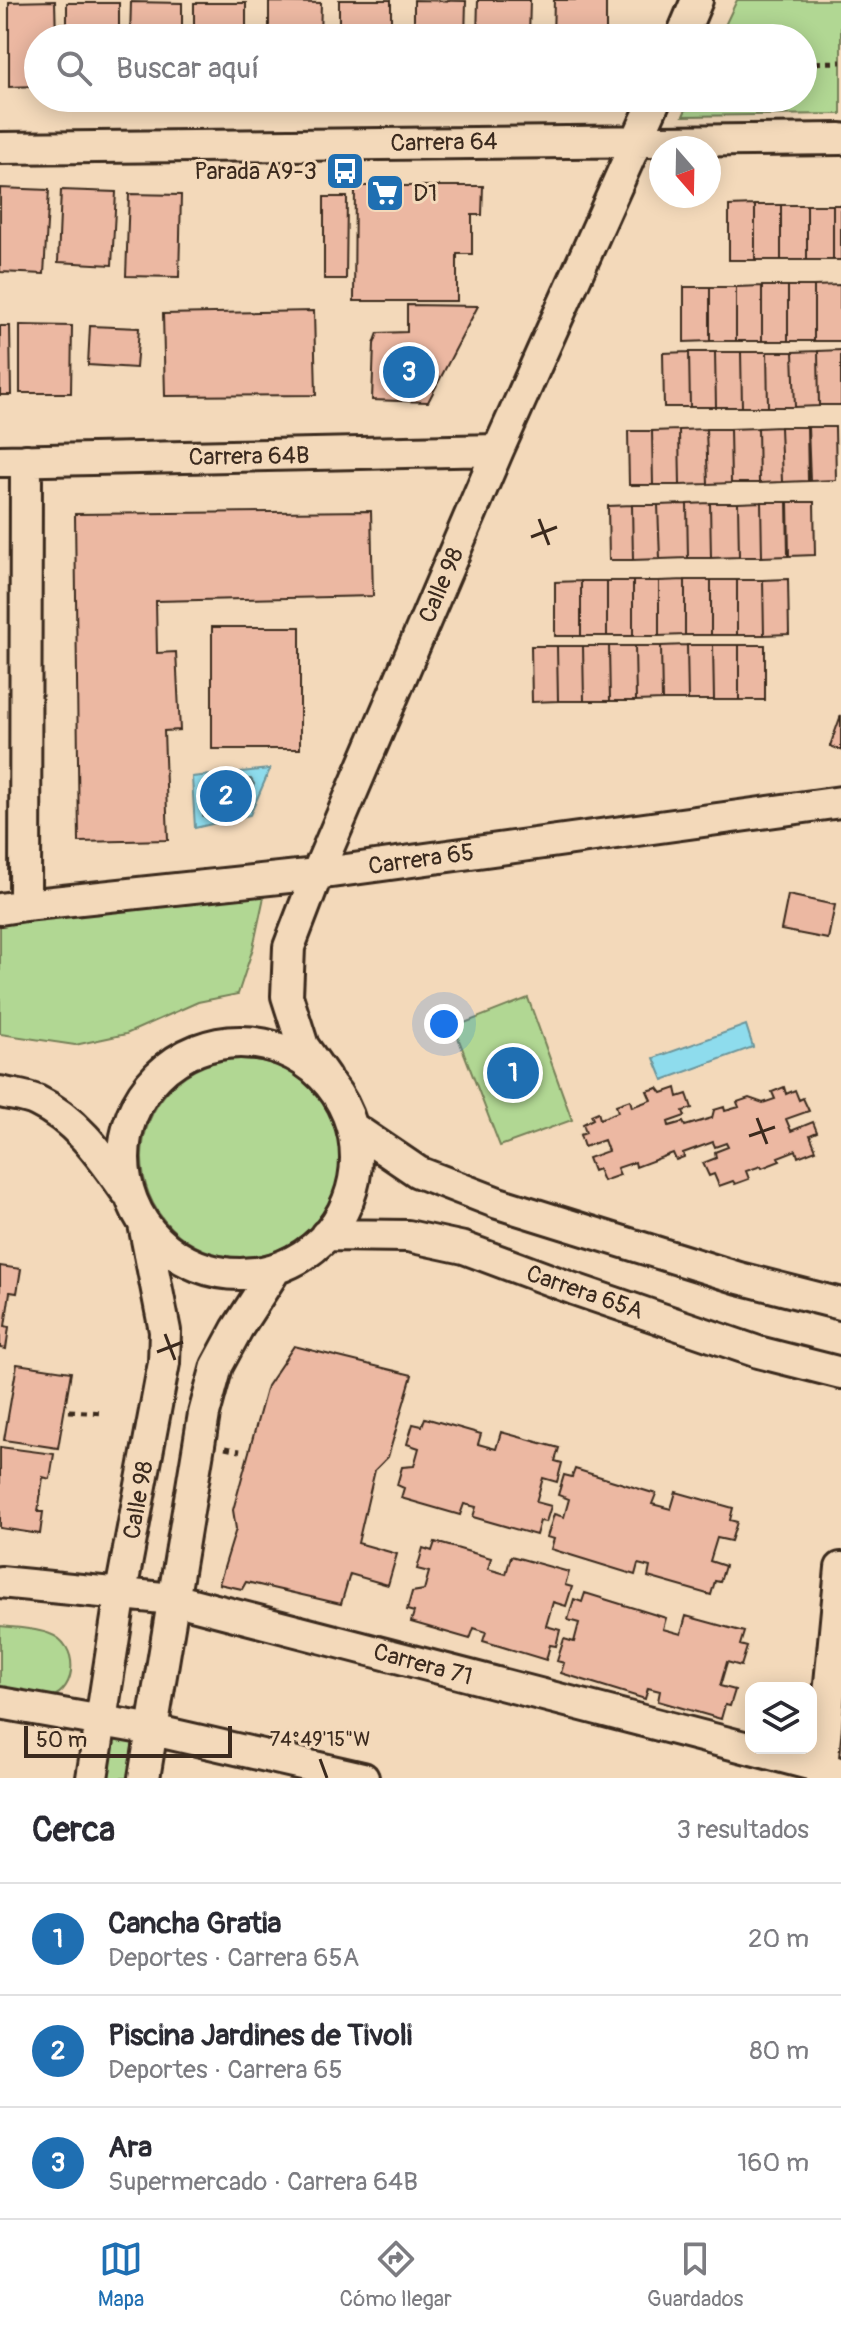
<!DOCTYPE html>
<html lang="es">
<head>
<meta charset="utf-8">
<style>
	body { margin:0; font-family:Pangolin,sans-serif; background:#f7f7f7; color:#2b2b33 }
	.controls { position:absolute; right:24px; bottom:24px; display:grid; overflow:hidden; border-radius:16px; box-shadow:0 4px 20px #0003 }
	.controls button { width:72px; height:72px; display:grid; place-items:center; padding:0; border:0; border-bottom:2px solid #e1e1e2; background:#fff; color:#2b2b33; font:40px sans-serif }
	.compass { position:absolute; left:649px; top:136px; width:72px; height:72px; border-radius:50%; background:#fff; box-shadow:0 4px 20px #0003; rotate:160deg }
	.scale { position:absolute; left:24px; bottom:20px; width:208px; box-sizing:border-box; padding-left:8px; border:4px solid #3b2a1e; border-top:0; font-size:22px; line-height:28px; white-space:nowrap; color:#3b2a1e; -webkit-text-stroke:6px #f3d9ba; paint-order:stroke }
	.you { position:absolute; left:444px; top:1024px; width:28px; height:28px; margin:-20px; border:6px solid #fff; border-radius:50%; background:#1a73e8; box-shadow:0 0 0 12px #1a73e833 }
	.badge { display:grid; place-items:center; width:52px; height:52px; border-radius:50%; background:#1f6fb2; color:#fff; font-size:26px; font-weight:700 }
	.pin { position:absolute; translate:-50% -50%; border:4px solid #fff; box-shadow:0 2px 8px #0006 }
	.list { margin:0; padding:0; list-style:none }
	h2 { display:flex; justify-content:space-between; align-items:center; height:104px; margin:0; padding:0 32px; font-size:34px }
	h2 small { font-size:26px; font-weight:400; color:#7c7c81 }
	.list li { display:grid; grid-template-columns:52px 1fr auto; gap:24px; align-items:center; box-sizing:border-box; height:112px; padding:0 32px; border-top:2px solid #e1e1e2 }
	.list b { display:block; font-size:30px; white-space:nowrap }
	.list p { margin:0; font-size:26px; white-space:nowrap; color:#7c7c81 }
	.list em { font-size:26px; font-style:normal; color:#7c7c81 }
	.icon { flex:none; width:44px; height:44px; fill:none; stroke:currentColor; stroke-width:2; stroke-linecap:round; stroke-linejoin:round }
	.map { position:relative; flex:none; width:841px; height:1778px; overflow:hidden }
	.search { position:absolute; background:#fff; box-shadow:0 4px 20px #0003; left:24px; right:24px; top:24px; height:88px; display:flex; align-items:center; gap:20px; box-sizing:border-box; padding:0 28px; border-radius:44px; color:#7c7c81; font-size:30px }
	.sheet { height:440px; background:#fff }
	nav { display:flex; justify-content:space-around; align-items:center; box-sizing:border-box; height:112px; border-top:2px solid #e1e1e2; background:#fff; font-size:22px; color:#7c7c81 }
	nav a { display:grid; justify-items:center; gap:4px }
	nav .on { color:#1f6fb2 }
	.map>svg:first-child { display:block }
</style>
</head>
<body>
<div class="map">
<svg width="841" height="1778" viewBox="0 0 841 1778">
	<rect width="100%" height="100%" fill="#f3d9ba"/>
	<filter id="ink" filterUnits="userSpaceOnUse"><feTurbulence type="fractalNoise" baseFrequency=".0125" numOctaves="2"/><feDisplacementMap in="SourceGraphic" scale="16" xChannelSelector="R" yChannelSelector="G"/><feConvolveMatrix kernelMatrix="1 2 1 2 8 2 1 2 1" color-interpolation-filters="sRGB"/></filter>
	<g filter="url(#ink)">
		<!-- green -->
		<path fill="#b1d793" stroke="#768058" stroke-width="2" d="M 737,0 L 841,0 L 841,114 L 683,116 L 691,98 L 803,98 L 803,38 L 719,38 Z
			M 265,892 L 253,948 L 238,994 L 198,1002 L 126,1034 L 75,1045 L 0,1034 L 0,925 L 113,907 Z
			M 528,998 L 572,1120 L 500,1146 L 454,1027 Z
			M142 1158a99 99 0 1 1 198 0a99 99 0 1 1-198 0Z
			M 0,1626 C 16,1628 35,1628 50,1634 C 79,1644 78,1689 50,1698 C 37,1703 14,1694 0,1692 Z
			M 114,1734 L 137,1739 L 131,1778 L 107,1778 Z"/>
		<!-- water -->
		<path fill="#8edced" stroke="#6d959a" stroke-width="2" d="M 270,769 L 250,815 L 195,828 L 192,777 Z
			M 746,1025 L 753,1047 L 663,1080 L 654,1058 Z"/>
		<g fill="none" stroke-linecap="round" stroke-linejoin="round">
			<!-- shore -->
			<path stroke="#5c7171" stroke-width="2" d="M 251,779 L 254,784 L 244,808 L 207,817 L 203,816 L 202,785 Z"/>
		</g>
		<!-- building -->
		<path fill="#ecb8a2" stroke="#3b2a1e" stroke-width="2" d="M 339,0 L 391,0 L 391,38 L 339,38 Z
			M 414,0 L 466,1 L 465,38 L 414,38 Z
			M 478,0 L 530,0 L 529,38 L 477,38 Z
			M 554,0 L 606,0 L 606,38 L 553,38 Z
			M 55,1 L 56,38 L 38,38 L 38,86 L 9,87 L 9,2 Z
			M 131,2 L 182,3 L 182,38 L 130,38 Z
			M 269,2 L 321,3 L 320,38 L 269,38 Z
			M 67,3 L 119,3 L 119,38 L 67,38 Z
			M 194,3 L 246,3 L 246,38 L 194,38 Z
			M 355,186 L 483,186 L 482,215 L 472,215 L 472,254 L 457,254 L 457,301 L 354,301 Z
			M 0,188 L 49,190 L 44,274 L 0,272 Z
			M 61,190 L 116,192 L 112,265 L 58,262 Z
			M 129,194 L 181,195 L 179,277 L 126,276 Z
			M 324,197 L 347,197 L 346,279 L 324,279 Z
			M 755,205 L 755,260 L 729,260 L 729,206 Z
			M 755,205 L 781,205 L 781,260 L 755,260 Z
			M 781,205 L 807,205 L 807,260 L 781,260 Z
			M 807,205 L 833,205 L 833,260 L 807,260 Z
			M 833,205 L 841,205 L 841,260 L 833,260 Z
			M 840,285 L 840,341 L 814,341 L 814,286 Z
			M 762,286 L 762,341 L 736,341 L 736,287 Z
			M 762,286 L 788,286 L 788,341 L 762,341 Z
			M 788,286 L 814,286 L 814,341 L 788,341 Z
			M 684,287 L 710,287 L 710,341 L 684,342 Z
			M 710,287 L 736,287 L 736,341 L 710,341 Z
			M 407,305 L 478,306 L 428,402 L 372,400 L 374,344 L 378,333 L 407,332 Z
			M 314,311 L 316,395 L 165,396 L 163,314 Z
			M 20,325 L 72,326 L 71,393 L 20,393 Z
			M 0,326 L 10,326 L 11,395 L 0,395 Z
			M 90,326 L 139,328 L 136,368 L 88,365 Z
			M 841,350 L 841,405 L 819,405 L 818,351 Z
			M 818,351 L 819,406 L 795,407 L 793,352 Z
			M 689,352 L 690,407 L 664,407 L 663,353 Z
			M 689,352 L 715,352 L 716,407 L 690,407 Z
			M 715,352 L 741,352 L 742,407 L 716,407 Z
			M 741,352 L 767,352 L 768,407 L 742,407 Z
			M 767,352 L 793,352 L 795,407 L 768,407 Z
			M 780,427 L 807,427 L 808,481 L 782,482 Z
			M 780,427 L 782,482 L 759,483 L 758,428 Z
			M 808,427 L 835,427 L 836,480 L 810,481 Z
			M 758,428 L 759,483 L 731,483 L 730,429 Z
			M 706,429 L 708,484 L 680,485 L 679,430 Z
			M 706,429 L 730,429 L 731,483 L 708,484 Z
			M 679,430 L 680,485 L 653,485 L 652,431 Z
			M 628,431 L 652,431 L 653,485 L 629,485 Z
			M 761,502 L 787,502 L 788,556 L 762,557 Z
			M 761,502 L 762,557 L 739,557 L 738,503 Z
			M 788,502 L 814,502 L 815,555 L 789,556 Z
			M 710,503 L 738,503 L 739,557 L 711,558 Z
			M 710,503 L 711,558 L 688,558 L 687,504 Z
			M 687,504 L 688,558 L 660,559 L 658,505 Z
			M 632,505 L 633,560 L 609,560 L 608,506 Z
			M 632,505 L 658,505 L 660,559 L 633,560 Z
			M 371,511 L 373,596 L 156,601 L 157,653 L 176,652 L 180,730 L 164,731 L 168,840 L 79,842 L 75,514 Z
			M 788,579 L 789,634 L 764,635 L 763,580 Z
			M 685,580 L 685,635 L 659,636 L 659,581 Z
			M 685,580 L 711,580 L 711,635 L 685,635 Z
			M 711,580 L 737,580 L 737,635 L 711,635 Z
			M 737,580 L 763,580 L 764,635 L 737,635 Z
			M 581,581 L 581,636 L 555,636 L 555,582 Z
			M 581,581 L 607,581 L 607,636 L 581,636 Z
			M 607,581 L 633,581 L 633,636 L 607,636 Z
			M 633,581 L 659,581 L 659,636 L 633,636 Z
			M 212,627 L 300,627 L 300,749 L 212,749 Z
			M 687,645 L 713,645 L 714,700 L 688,700 Z
			M 687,645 L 688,700 L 662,700 L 661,646 Z
			M 713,645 L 739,645 L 739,700 L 714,700 Z
			M 739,645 L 765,645 L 765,700 L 739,700 Z
			M 531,646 L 557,646 L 558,701 L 532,702 Z
			M 557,646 L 583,646 L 584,701 L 558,701 Z
			M 583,646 L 609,646 L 610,701 L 584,701 Z
			M 609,646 L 635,646 L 636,701 L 610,701 Z
			M 635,646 L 661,646 L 662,700 L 636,701 Z
			M 841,715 L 841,750 L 830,746 Z
			M 788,895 L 835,905 L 828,939 L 781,930 Z
			M 784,1087 L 786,1094 L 795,1090 L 799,1100 L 803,1098 L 809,1111 L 786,1119 L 791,1131 L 813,1122 L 817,1132 L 810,1135 L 816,1150 L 798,1157 L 796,1150 L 778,1157 L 780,1161 L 762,1168 L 761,1166 L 746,1171 L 749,1179 L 735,1184 L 733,1181 L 719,1186 L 714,1174 L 709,1176 L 703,1163 L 716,1158 L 715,1152 L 728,1147 L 726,1143 L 715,1147 L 713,1142 L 683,1153 L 684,1157 L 676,1160 L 673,1153 L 636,1167 L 635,1162 L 617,1168 L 620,1175 L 603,1181 L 598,1169 L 593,1171 L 588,1158 L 608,1151 L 604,1140 L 584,1147 L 580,1135 L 586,1133 L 583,1124 L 593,1119 L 591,1115 L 598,1112 L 600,1119 L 618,1112 L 616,1105 L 630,1100 L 632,1107 L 651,1100 L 647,1091 L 658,1088 L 662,1093 L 676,1088 L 678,1097 L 687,1094 L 692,1108 L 683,1111 L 685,1116 L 668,1122 L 669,1126 L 683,1122 L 685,1126 L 712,1118 L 714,1110 L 724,1107 L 725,1111 L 739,1107 L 737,1102 L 749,1098 L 763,1103 L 775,1099 L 772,1092 Z
			M 0,1266 L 21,1269 L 17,1293 L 10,1292 L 5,1326 L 9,1327 L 6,1349 L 0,1348 Z
			M 294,1346 L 412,1375 L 388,1457 L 375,1470 L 358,1543 L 397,1554 L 388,1585 L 350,1574 L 341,1604 L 246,1582 L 242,1589 L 219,1584 L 236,1529 L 233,1510 L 267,1386 Z
			M 17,1364 L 71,1372 L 58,1448 L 4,1440 Z
			M 425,1418 L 481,1434 L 478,1444 L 496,1449 L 501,1432 L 559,1448 L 555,1461 L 562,1463 L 557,1482 L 543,1478 L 536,1502 L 551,1506 L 546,1522 L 540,1521 L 536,1535 L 473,1517 L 476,1507 L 464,1504 L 460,1515 L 401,1498 L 404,1488 L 397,1485 L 402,1467 L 414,1466 L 419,1448 L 407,1444 L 413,1424 L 422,1426 Z
			M 0,1447 L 54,1454 L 50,1479 L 43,1477 L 38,1512 L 43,1512 L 40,1534 L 0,1528 Z
			M 575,1469 L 656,1494 L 652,1504 L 671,1509 L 676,1492 L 733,1508 L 730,1520 L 737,1522 L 731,1541 L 717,1538 L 710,1561 L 725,1566 L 720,1582 L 715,1581 L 711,1595 L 648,1577 L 650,1567 L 638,1564 L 635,1575 L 551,1549 L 554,1539 L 547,1537 L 554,1514 L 564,1517 L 569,1499 L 558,1495 L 564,1475 L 572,1477 Z
			M 435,1542 L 491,1558 L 488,1569 L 506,1574 L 511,1556 L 569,1572 L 565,1585 L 572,1587 L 566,1606 L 553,1602 L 546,1626 L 560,1630 L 556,1646 L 550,1645 L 546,1660 L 483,1641 L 486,1632 L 474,1628 L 470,1639 L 411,1622 L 414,1612 L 407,1610 L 412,1592 L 424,1590 L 429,1572 L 417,1569 L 423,1548 L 432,1551 Z
			M 585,1593 L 666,1618 L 663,1629 L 681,1634 L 686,1616 L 744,1632 L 740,1645 L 747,1647 L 741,1666 L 727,1662 L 720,1686 L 735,1690 L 730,1706 L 725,1705 L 721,1719 L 658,1701 L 660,1691 L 648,1688 L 645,1699 L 561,1673 L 564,1663 L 557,1661 L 564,1639 L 574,1642 L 579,1623 L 568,1620 L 574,1599 L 582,1602 Z"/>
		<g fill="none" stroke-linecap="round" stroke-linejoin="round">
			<defs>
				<path id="minor" d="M 681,38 L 697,0
					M 0,148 L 841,139
					M 0,461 L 498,450
					M 25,905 L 26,460
					M 0,909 L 25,905 L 317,874 L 841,802
					M124 1158a116 116 0 1 1 232 0a116 116 0 1 1-232 0Z
					M 325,1077 L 303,1046 L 287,996 L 289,947 L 317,874 L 498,450 L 656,98
					M 0,1092 C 12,1095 26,1096 37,1101 C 77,1120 101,1156 126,1191
					M 353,1128 L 418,1172 L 498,1203 L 739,1278 L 841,1304
					M 326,1235 L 408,1236 L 464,1248 L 574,1289 L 758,1352 L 841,1373
					M 0,1582 L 173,1599 L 821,1767 L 841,1774
					M 0,1703 L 153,1730 L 363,1778
					M 92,1778 L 121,1592 L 164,1363 L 165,1331 L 144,1224
					M 144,1778 L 204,1414 L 217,1366 L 237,1329 L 273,1273
					M 821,1778 L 841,1568"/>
			</defs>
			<!-- minor casing -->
			<use href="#minor" stroke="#3b2a1e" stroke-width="36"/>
			<!-- path -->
			<path stroke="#3b2a1e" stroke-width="5" stroke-dasharray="6 6" stroke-linecap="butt" d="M 803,63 L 841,62
				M 69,1411 L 104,1413
				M 225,1448 L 240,1451"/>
			<!-- minor -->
			<use href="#minor" stroke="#f3d9ba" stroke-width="30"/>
		</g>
	</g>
	<!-- ticks -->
	<path fill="none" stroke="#3b2a1e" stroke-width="3" d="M 539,519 L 549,545M 531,537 L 557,527M 757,1118 L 767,1144M 749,1136 L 775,1127M 165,1334 L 175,1360M 157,1352 L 183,1342M 320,1759 L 327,1778"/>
	<!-- icons -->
	<defs>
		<symbol id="bus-square" viewBox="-11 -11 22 22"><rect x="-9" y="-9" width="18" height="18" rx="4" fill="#1f6fb2" stroke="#f3d9ba"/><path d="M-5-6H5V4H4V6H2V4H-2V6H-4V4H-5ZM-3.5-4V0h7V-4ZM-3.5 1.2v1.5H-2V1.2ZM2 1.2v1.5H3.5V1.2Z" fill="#fff"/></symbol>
		<symbol id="supermarket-square" viewBox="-11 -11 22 22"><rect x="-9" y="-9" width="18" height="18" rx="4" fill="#1f6fb2" stroke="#f3d9ba"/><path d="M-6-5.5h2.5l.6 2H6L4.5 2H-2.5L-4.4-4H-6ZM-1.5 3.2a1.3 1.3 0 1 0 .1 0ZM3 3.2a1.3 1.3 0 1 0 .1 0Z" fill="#fff"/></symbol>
	</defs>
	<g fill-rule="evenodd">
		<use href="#bus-square" x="323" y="149" width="44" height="44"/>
		<use href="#supermarket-square" x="363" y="171" width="44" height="44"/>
	</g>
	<g text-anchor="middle" stroke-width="6" stroke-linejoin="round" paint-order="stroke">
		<!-- street labels -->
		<g font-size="24" fill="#3b2a1e" stroke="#f3d9ba">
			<text transform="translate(444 142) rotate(-1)" y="8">Carrera 64</text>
			<text transform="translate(249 456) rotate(-1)" y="8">Carrera 64B</text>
			<text transform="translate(441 585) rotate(-67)" y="8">Calle 98</text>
			<text transform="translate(421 859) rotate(-8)" y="8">Carrera 65</text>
			<text transform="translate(585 1292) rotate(19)" y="8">Carrera 65A</text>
			<text transform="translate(138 1500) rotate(-80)" y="8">Calle 98</text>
			<text transform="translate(423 1664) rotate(15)" y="8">Carrera 71</text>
		</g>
		<!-- poi labels -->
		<g font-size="24" fill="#3b2a1e" stroke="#f3d9ba" text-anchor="end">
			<text x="317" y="179">Parada A9-3</text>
			<text x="413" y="201" text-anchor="start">D1</text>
		</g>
	</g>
	<g font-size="20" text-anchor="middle" fill="#3b2a1e" stroke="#f3d9ba" stroke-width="6" stroke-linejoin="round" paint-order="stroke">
		<text x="320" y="1746">74°49'15"W</text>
	</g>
</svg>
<div class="controls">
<button><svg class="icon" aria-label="layers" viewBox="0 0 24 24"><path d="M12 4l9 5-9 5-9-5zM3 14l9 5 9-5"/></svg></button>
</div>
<svg class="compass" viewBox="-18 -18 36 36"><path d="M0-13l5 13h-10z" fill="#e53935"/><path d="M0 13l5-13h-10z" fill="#7c7c81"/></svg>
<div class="scale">50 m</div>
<div class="you"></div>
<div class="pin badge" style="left:513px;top:1073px">1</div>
<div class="pin badge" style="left:226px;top:796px">2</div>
<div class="pin badge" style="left:409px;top:372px">3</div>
<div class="search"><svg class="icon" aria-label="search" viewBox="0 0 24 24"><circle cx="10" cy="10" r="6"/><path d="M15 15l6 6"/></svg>Buscar aquí</div>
</div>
<section class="sheet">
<h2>Cerca<small>3 resultados</small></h2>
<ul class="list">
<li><span class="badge">1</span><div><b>Cancha Gratia</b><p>Deportes · Carrera 65A</p></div><em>20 m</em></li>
<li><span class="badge">2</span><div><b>Piscina Jardines de Tivoli</b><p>Deportes · Carrera 65</p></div><em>80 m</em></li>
<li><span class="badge">3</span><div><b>Ara</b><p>Supermercado · Carrera 64B</p></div><em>160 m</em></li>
</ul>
</section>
<nav>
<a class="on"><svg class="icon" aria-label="map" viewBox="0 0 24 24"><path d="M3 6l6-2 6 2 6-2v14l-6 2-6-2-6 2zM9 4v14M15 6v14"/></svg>Mapa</a>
<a><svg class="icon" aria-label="directions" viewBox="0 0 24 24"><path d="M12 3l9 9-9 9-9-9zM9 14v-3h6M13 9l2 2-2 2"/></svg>Cómo llegar</a>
<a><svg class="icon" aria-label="saved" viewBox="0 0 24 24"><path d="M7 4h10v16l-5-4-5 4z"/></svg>Guardados</a>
</nav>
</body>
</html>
